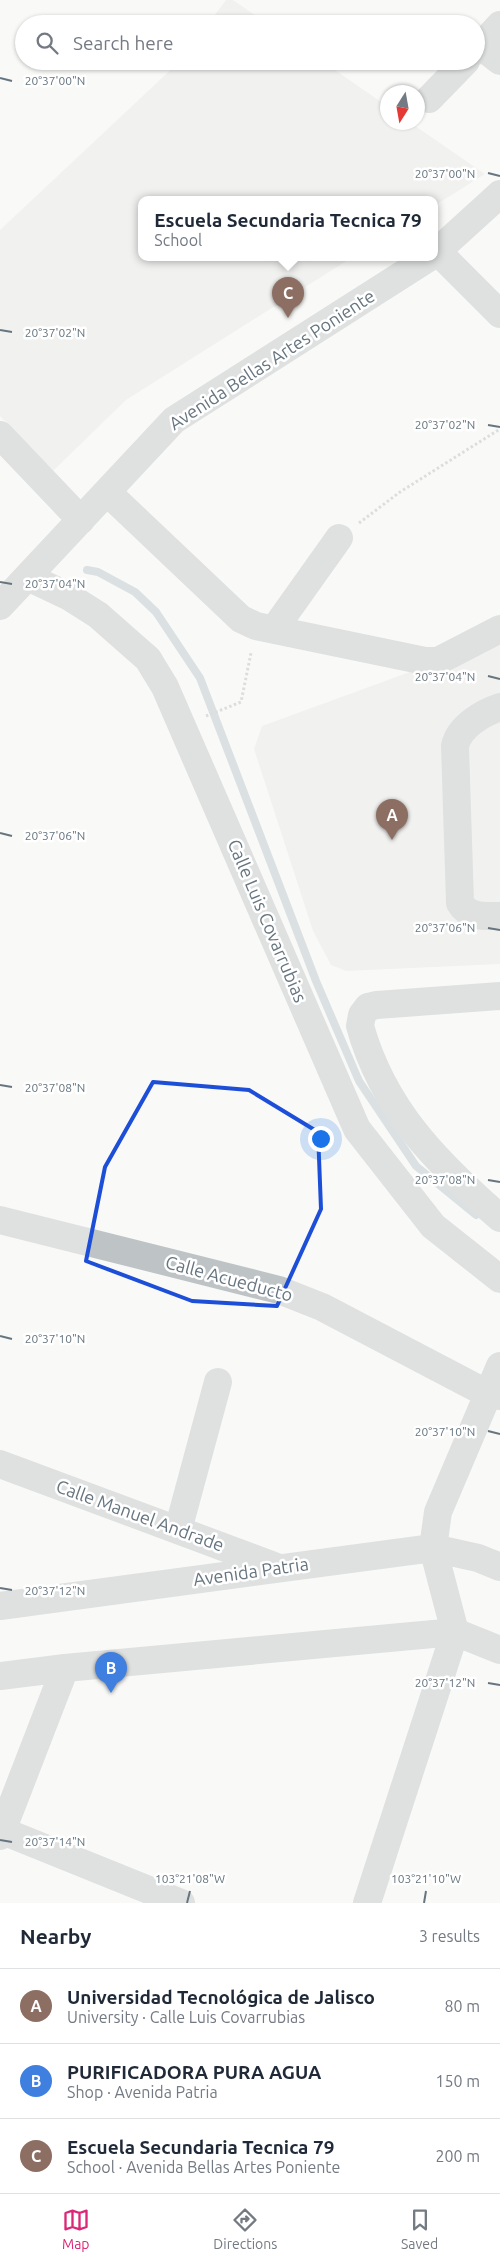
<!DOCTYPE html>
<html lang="en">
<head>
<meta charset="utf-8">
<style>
	body { margin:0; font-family:Ubuntu,sans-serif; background:#f2f2f3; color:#1f2937 }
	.compass { position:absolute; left:380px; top:85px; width:45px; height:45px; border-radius:50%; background:#fff; box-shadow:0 1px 4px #0004; rotate:191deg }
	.you { position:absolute; left:320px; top:1138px; width:18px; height:18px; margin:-12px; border:4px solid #fff; border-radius:50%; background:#1a73e8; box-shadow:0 0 0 8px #1a73e833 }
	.badge { display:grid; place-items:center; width:32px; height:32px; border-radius:50%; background:#db2777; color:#fff; font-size:16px; font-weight:700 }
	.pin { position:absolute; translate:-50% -41px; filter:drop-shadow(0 1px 2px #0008) }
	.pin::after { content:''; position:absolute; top:26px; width:18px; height:15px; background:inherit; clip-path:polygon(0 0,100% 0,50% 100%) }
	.popup { position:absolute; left:138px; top:196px; width:300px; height:65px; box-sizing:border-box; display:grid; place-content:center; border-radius:10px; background:#fff; filter:drop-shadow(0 1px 4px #0005); font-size:16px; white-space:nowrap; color:#747a83 }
	.popup b { font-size:19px; color:#1f2937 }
	.popup::after { content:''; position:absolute; left:50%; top:100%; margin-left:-10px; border:10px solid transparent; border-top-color:#fff }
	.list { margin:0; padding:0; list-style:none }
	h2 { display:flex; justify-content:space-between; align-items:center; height:65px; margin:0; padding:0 20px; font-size:21px }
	h2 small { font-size:16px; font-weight:400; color:#747a83 }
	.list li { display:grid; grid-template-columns:32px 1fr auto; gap:15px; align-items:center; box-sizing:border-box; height:75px; padding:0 20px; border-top:1px solid #e0e1e3 }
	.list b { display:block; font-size:19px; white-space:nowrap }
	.list p { margin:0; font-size:16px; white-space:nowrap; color:#747a83 }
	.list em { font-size:16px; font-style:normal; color:#747a83 }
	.icon { flex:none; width:28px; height:28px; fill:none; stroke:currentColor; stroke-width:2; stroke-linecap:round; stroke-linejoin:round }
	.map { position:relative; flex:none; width:500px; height:1903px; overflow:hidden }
	.search { position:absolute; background:#fff; box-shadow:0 1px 4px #0004; left:15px; right:15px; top:15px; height:55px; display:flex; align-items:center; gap:12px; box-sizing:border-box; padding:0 18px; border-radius:28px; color:#747a83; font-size:19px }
	.sheet { height:290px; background:#fff }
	nav { display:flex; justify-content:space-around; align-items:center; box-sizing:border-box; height:70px; border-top:1px solid #e0e1e3; background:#fff; font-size:14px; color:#747a83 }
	nav a { display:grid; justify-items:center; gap:2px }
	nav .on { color:#db2777 }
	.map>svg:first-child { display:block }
</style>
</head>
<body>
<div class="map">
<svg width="500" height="1903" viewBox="0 0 500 1903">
	<rect width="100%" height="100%" fill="#f9f9f7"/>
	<!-- built -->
	<path fill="#e7e8e7" d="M 226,0 L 233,0 L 268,24 L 208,24 Z
		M 180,61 L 322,61 L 387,106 L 388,122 L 411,123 L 485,174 L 434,206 L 434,199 L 142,199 L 142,257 L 353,257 L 126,400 L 52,472 L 0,416 L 0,230 Z
		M 500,639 L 500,964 L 346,971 L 331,965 L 313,931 L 254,749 L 262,726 Z"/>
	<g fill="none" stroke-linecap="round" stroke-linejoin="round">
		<!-- stream -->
		<path stroke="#b7c3c7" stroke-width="8" d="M 87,570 L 98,572 L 135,592 L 156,612 L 200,678 L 316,981 L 359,1081 L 416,1166 L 476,1215"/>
		<!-- path -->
		<path stroke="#b9bcbf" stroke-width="3" stroke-dasharray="2.5 2.5" stroke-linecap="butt" d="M 359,523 L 400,492 L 500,429
			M 206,716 L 241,702 L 251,653"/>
		<!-- minor -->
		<path stroke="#bec3c6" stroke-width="28" d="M 481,46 L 500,61
			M 476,51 L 500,25
			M 429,99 L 466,61
			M 438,252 L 500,314
			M 434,254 L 500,194
			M 0,435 L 81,520
			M 107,492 L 241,619 L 256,626 L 425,661 L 438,661 L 500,629
			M 28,577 L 68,596 L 98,615 L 148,659 L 165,687 L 357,1129 L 433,1226 L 500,1279
			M 0,606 L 174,420 L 430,257
			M 275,628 L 339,538
			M 500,707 C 482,713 459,727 455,746 L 460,903 C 469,918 484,916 500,916
			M 500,996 L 377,1005 L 368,1007 L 362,1015 L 360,1026 C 383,1109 437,1163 500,1218
			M 0,1220 L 279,1290 L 322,1307 L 488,1394 L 500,1396
			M 0,1464 L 277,1567
			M 178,1530 L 218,1382
			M 0,1606 L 433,1548 L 478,1558 L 500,1567
			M 0,1676 L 65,1668 L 455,1632 L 500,1650
			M 0,1830 L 181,1903
			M 0,1836 L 65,1668
			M 367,1903 L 455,1632 L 433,1548 L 438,1512 L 500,1366"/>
	</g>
	<!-- marked area -->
	<path d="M0 0H500V1903H0ZM 153,1082 L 249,1090 L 318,1132 L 321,1209 L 277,1306 L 192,1301 L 86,1261 L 105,1167 Z" fill="#f9f9f7" fill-opacity=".55" fill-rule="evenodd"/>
	<path fill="none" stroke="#1d4ed8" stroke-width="4" stroke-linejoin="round" d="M 153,1082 L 249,1090 L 318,1132 L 321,1209 L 277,1306 L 192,1301 L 86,1261 L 105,1167 Z"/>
	<!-- ticks -->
	<path fill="none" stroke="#66757f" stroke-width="2" d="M 0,78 L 12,81M 488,173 L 500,176M 0,330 L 12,332M 488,425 L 500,427M 0,582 L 12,584M 488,676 L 500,679M 0,833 L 12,836M 488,928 L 500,930M 0,1085 L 12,1087M 488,1180 L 500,1182M 0,1336 L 12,1339M 488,1431 L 500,1434M 0,1588 L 12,1590M 488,1683 L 500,1685M 0,1840 L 12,1842M 187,1903 L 190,1891M 424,1903 L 426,1891"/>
	<g text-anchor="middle" stroke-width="5" stroke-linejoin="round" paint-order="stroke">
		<!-- street labels -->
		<g font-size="18" fill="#66757f" stroke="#fff">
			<text transform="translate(272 360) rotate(-33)" y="6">Avenida Bellas Artes Poniente</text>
			<text transform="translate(267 921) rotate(67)" y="6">Calle Luis Covarrubias</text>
			<text transform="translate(229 1279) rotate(15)" y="6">Calle Acueducto</text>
			<text transform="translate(140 1516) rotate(20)" y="6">Calle Manuel Andrade</text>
			<text transform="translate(251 1572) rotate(-8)" y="6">Avenida Patria</text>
		</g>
	</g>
	<g font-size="12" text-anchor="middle" fill="#66757f" stroke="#fff" stroke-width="5" stroke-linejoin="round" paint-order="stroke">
		<text x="55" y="85">20°37'00"N</text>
		<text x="445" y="178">20°37'00"N</text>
		<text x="55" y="337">20°37'02"N</text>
		<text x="445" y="429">20°37'02"N</text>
		<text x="55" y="588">20°37'04"N</text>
		<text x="445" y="681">20°37'04"N</text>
		<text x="55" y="840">20°37'06"N</text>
		<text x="445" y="932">20°37'06"N</text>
		<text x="55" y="1092">20°37'08"N</text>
		<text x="445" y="1184">20°37'08"N</text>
		<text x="55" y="1343">20°37'10"N</text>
		<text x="445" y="1436">20°37'10"N</text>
		<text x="55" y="1595">20°37'12"N</text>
		<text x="445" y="1687">20°37'12"N</text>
		<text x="55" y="1846">20°37'14"N</text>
		<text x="190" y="1883">103°21'08"W</text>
		<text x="426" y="1883">103°21'10"W</text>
	</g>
</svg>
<svg class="compass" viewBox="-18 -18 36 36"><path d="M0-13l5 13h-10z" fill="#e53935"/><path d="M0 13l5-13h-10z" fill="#747a83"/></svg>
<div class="you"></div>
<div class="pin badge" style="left:392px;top:840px;background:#8d6e63">A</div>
<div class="pin badge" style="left:111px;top:1693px;background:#3f7fe0">B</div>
<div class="pin badge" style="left:288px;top:318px;background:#8d6e63">C</div>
<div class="popup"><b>Escuela Secundaria Tecnica 79</b>School</div>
<div class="search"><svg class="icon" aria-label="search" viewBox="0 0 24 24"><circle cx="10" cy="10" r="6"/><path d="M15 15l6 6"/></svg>Search here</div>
</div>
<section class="sheet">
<h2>Nearby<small>3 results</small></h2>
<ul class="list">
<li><span class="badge" style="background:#8d6e63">A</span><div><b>Universidad Tecnológica de Jalisco</b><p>University · Calle Luis Covarrubias</p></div><em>80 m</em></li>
<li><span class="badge" style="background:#3f7fe0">B</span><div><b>PURIFICADORA PURA AGUA</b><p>Shop · Avenida Patria</p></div><em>150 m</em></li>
<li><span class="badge" style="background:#8d6e63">C</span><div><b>Escuela Secundaria Tecnica 79</b><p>School · Avenida Bellas Artes Poniente</p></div><em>200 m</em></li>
</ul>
</section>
<nav>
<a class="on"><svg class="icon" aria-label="map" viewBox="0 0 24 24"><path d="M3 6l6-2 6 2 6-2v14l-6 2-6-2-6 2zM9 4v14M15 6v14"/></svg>Map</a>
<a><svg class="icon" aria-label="directions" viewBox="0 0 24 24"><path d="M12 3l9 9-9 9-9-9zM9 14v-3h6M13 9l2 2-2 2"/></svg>Directions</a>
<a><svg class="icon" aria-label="saved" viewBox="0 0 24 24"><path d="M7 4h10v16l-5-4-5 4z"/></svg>Saved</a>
</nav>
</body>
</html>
